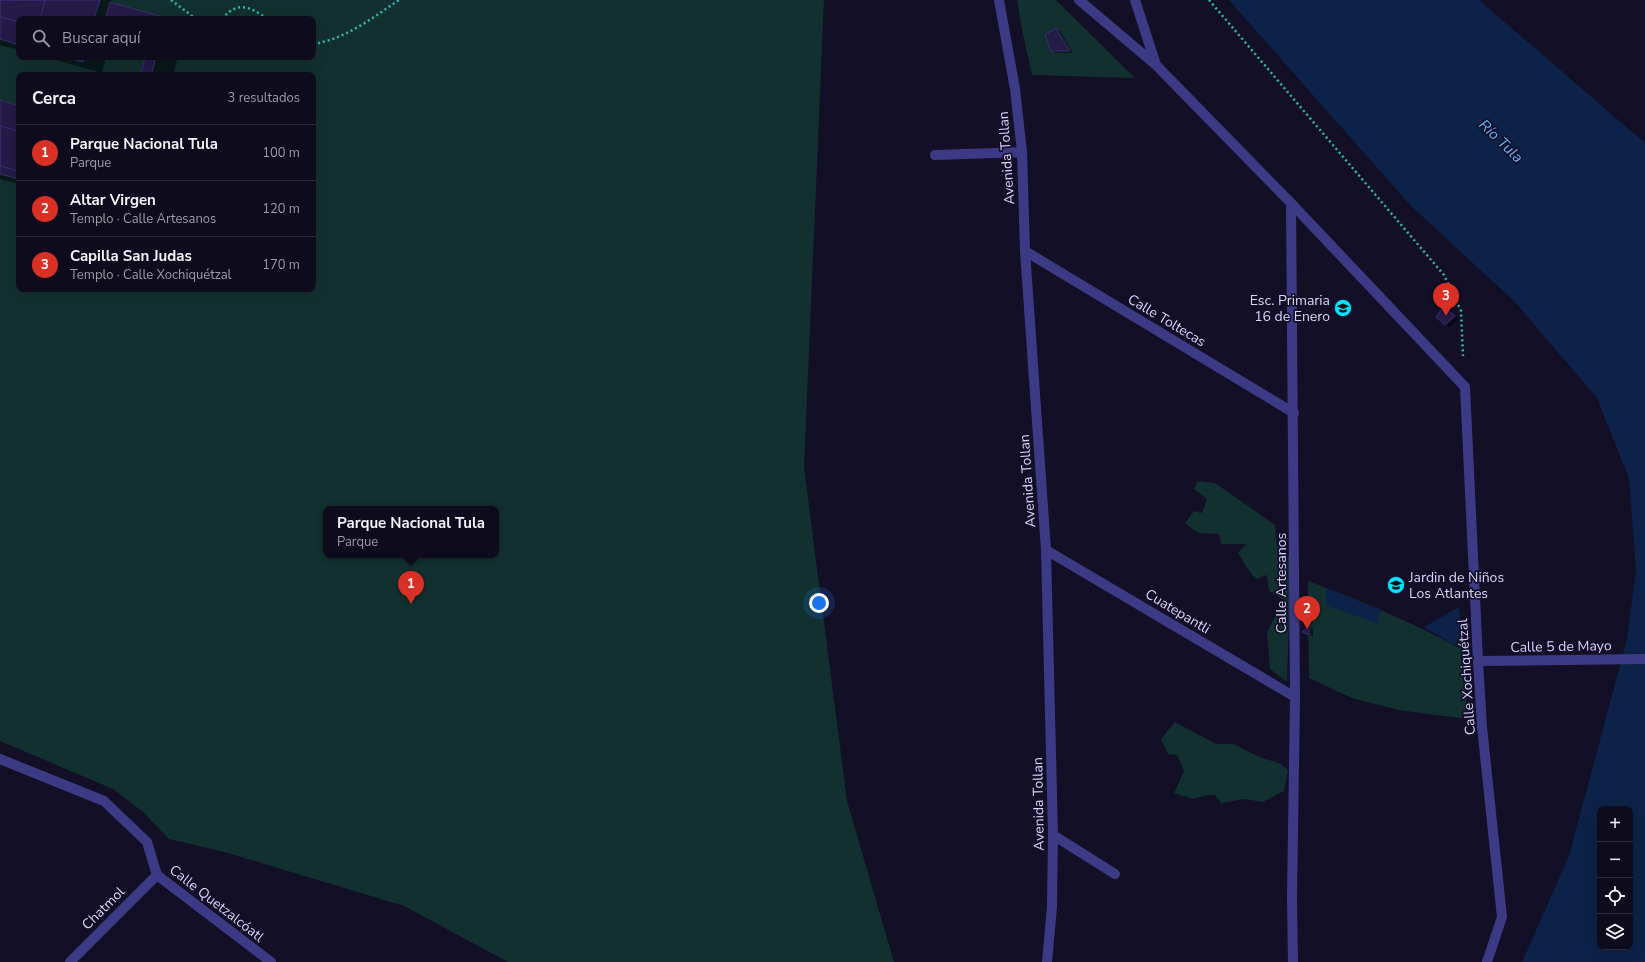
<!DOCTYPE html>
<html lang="es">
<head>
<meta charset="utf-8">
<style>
	body { margin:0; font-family:"Nunito Sans",sans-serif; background:#1c1929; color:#f1f3f6 }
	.controls { position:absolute; right:12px; bottom:12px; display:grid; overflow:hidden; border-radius:8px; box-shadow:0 4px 16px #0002 }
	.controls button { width:36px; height:36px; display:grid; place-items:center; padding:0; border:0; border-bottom:1px solid #2e2b3b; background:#0e0b1c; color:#f1f3f6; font:20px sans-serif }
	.you { position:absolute; left:819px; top:603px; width:14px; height:14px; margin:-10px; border:3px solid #fff; border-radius:50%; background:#1a73e8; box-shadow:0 0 0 6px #1a73e833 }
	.badge { display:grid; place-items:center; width:26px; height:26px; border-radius:50%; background:#d93025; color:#fff; font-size:13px; font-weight:700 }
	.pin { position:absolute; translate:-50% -33px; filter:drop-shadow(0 1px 2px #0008) }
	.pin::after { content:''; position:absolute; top:21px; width:14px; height:12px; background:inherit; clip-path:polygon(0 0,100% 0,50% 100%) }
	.popup { position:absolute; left:323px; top:506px; width:176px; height:52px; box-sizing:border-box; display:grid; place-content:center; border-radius:8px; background:#0e0b1c; filter:drop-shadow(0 1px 3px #0005); font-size:13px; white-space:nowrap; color:#9b9ba3 }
	.popup b { font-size:15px; color:#f1f3f6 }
	.popup::after { content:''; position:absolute; left:50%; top:100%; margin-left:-8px; border:8px solid transparent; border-top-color:#0e0b1c }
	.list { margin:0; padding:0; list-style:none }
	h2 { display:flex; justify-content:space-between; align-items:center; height:52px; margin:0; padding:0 16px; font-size:17px }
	h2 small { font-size:13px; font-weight:400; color:#9b9ba3 }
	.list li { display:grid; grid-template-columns:26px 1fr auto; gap:12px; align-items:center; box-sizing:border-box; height:56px; padding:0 16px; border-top:1px solid #2e2b3b }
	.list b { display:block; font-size:15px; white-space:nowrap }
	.list p { margin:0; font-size:13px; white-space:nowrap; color:#9b9ba3 }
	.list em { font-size:13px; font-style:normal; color:#9b9ba3 }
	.icon { flex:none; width:22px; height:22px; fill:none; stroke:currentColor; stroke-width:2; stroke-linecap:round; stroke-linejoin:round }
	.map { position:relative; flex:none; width:1645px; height:962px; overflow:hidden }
	.search { position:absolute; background:#0e0b1c; box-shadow:0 4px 16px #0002; left:16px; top:16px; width:300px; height:44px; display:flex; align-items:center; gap:10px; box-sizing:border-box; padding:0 14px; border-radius:8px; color:#9b9ba3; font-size:15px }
	.panel { position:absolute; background:#0e0b1c; box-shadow:0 4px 16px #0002; left:16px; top:72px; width:300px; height:220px; border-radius:8px }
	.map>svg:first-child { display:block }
</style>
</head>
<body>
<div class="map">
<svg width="1645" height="962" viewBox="0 0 1645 962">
	<rect width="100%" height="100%" fill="#130f26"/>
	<!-- green -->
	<path fill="#12302f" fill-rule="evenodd" d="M 0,0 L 824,0 L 804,467 L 847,801 L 894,962 L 508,962 L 404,906 L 228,853 L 169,839 L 143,812 L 113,789 L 0,741 ZM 19,19 L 313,19 L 313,57 L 19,57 ZM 19,75 L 313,75 L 313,289 L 19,289 ZM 326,509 L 496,509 L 496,555 L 326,555 Z
		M 1017,0 L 1056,0 L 1135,78 L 1032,75 L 1021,25 Z
		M 1198,481 L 1215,483 L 1275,525 L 1277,546 L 1291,558 L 1287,682 L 1270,669 L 1267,632 L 1284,600 L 1269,591 L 1267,575 L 1256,579 L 1249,571 L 1238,553 L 1246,544 L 1221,544 L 1219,534 L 1198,533 L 1185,523 L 1194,511 L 1202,513 L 1207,499 L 1194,489 Z
		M 1308,581 C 1360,601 1411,621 1459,648 L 1463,637 L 1466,646 L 1465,682 L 1467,719 L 1398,710 L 1352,698 L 1309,678 Z
		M 1175,722 L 1216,744 L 1234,744 L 1257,756 L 1281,764 L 1288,770 L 1284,791 L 1263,802 L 1245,799 L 1221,803 L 1215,795 L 1208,795 L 1193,799 L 1174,793 L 1184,771 L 1177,755 L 1168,754 L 1161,739 Z"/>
	<!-- water -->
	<path fill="#0c2248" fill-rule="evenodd" d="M 1229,0 L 1479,0 L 1645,143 L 1645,962 L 1522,962 L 1569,856 L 1627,639 L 1636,570 L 1629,478 L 1597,398 L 1514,301 L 1411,206 ZM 1600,809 L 1630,809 L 1630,947 L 1600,947 Z
		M 1326,588 L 1381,610 L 1378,624 L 1326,605 Z
		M 1459,607 L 1463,637 L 1459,648 L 1424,627 Z"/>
	<!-- shadow -->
	<path fill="#0007" d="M 0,0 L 110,0 L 121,6 L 167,19 L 19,19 L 19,50 L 0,45 Z
		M 1056,29 L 1061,32 L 1073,53 L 1057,53 L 1052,51 Z
		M 45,57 L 106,57 L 102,73 Z
		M 146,57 L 178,57 L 173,75 L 142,75 Z
		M 0,101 L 19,107 L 19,184 L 0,179 Z
		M 1448,311 L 1459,319 L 1450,327 L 1445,325 Z
		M 1309,627 L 1313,629 L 1313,637 L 1304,632 Z"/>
	<!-- building -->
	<path fill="#241b47" stroke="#3b2d73" d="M 0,0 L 100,0 L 94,19 L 19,19 L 19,45 L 0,39 Z
		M 0,0 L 45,0 L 40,19 L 19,19 L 19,22 L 0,17 Z
		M 110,2 L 166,18 L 166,19 L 114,19 L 106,17 Z
		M 1056,28 L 1070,51 L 1051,51 L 1045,35 Z
		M 64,57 L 84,57 L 83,62 Z
		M 145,57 L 156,57 L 151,75 L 141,75 Z
		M 0,100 L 19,106 L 19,179 L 0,174 Z
		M 0,126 L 19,131 L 19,171 L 0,166 Z
		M 1443,307 L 1455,316 L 1445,325 L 1436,317 Z
		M 1309,626 L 1309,635 L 1302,632 Z"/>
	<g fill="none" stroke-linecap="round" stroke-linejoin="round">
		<!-- path -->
		<path stroke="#2fb8b0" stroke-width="2.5" stroke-dasharray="2 3" stroke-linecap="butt" d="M 171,0 L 196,19
			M 1209,0 L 1444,275 L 1461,311 L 1463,356
			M 222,19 C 238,0 250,7 268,19
			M 313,44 C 346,39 372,18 399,0"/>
		<!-- minor -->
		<path stroke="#3d3a85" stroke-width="10" d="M 999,0 L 1015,89 L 1022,152 L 1025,251 L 1046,550 L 1053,835 L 1052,907 L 1047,962
			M 1079,0 L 1156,65 L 1291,203 L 1465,387 L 1478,661
			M 1135,0 L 1156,65
			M 935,155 L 1022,152
			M 1291,203 L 1295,697 L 1292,898 L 1293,962
			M 1025,251 L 1294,413
			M 1046,550 L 1295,697
			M 0,759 L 104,801 L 147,842 L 157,875 L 271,962
			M 1053,835 L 1115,874
			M 70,962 L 157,875"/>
		<!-- tertiary -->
		<path stroke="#3d3a85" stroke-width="10" d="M 1487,962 L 1502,917 L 1482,727 L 1478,661 L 1645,659"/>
	</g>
	<!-- icons -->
	<defs>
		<symbol id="school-disc" viewBox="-11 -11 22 22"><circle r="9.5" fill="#00e5ff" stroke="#130f26"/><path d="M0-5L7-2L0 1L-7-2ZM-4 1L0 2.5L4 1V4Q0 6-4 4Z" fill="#111"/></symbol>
	</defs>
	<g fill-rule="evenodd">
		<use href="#school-disc" x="1333" y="298" width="20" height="20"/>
		<use href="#school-disc" x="1386" y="575" width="20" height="20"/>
	</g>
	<g text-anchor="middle" stroke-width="3.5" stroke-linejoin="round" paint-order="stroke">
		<!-- street labels -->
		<g font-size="14" fill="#d9d4ff" stroke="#130f26">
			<text transform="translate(1006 158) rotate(-94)" y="5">Avenida Tollan</text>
			<text transform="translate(1167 320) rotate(31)" y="5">Calle Toltecas</text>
			<text transform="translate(1027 481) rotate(-94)" y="5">Avenida Tollan</text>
			<text transform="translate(1281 583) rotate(-90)" y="5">Calle Artesanos</text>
			<text transform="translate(1178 611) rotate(31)" y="5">Cuatepantli</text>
			<text transform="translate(1561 646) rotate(-1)" y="5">Calle 5 de Mayo</text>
			<text transform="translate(1466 677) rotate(-94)" y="5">Calle Xochiquétzal</text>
			<text transform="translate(1038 804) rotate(-91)" y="5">Avenida Tollan</text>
			<text transform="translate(217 903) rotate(38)" y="5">Calle Quetzalcóatl</text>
			<text transform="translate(103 908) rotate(-45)" y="5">Chatmol</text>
		</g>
		<!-- poi labels -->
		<g font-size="14" fill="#d9d4ff" stroke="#130f26" text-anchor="end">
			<text x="1330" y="305">Esc. Primaria<tspan x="1330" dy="16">16 de Enero</tspan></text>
			<text x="1409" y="582" text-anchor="start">Jardin de Niños<tspan x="1409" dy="16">Los Atlantes</tspan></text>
		</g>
		<!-- water labels -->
		<g font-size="15" font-style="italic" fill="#62b6ff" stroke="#130f26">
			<text transform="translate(1501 141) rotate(44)" y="5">Río Tula</text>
		</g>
	</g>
</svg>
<div class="controls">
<button>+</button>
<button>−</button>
<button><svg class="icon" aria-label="locate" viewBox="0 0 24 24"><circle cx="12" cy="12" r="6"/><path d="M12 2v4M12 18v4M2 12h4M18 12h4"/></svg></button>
<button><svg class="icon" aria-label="layers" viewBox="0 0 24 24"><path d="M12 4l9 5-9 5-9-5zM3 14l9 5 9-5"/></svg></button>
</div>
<div class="you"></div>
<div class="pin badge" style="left:411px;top:604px">1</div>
<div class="popup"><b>Parque Nacional Tula</b>Parque</div>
<div class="pin badge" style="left:1307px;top:629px">2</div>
<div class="pin badge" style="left:1446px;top:316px">3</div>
<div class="search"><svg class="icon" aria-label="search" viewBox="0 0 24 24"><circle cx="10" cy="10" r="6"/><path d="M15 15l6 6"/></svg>Buscar aquí</div>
<section class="panel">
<h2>Cerca<small>3 resultados</small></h2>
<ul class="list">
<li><span class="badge">1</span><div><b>Parque Nacional Tula</b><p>Parque</p></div><em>100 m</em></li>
<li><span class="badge">2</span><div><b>Altar Virgen</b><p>Templo · Calle Artesanos</p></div><em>120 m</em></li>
<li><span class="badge">3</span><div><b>Capilla San Judas</b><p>Templo · Calle Xochiquétzal</p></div><em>170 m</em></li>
</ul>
</section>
</div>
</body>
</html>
